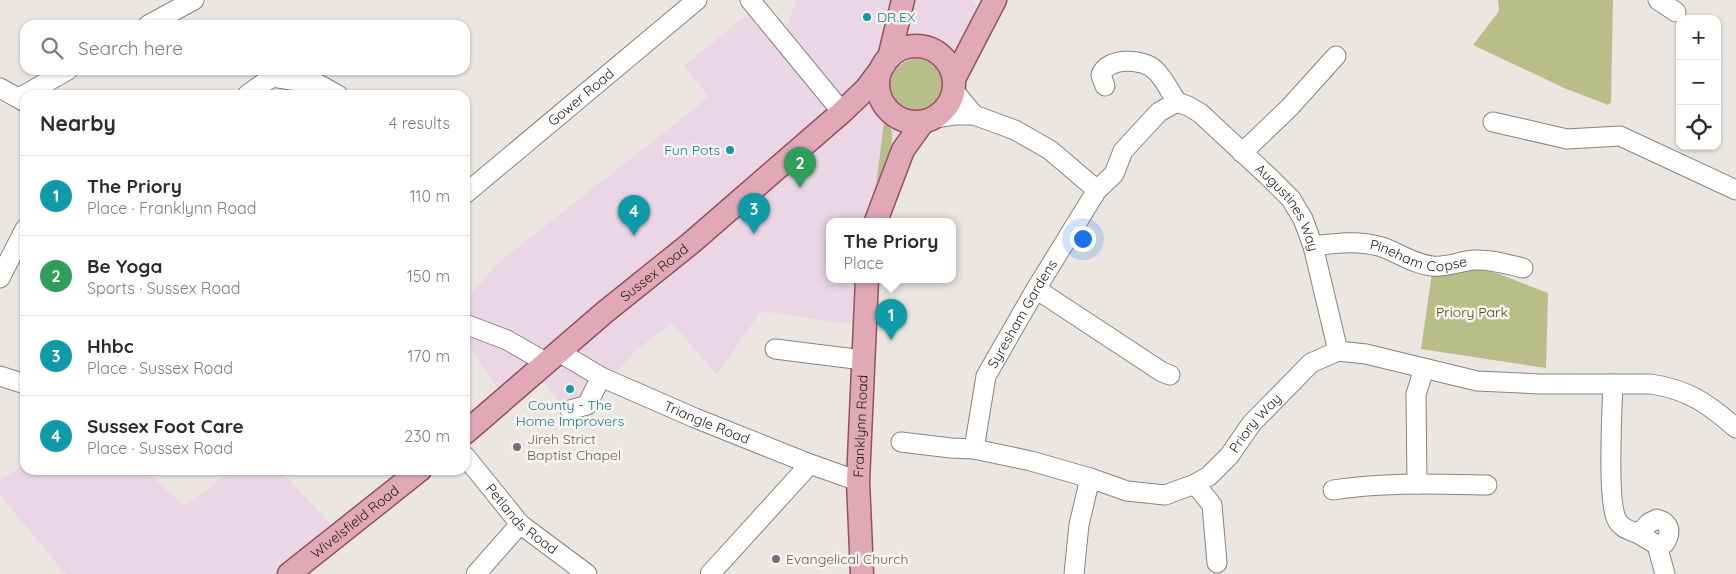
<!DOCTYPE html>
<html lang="en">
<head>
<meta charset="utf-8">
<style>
	body { margin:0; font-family:Quicksand,sans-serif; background:#f7f7f7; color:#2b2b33 }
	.controls { position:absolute; right:15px; top:15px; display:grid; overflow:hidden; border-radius:10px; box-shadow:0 1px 4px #0004 }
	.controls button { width:45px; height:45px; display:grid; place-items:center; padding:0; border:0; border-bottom:1px solid #e1e1e2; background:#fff; color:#2b2b33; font:25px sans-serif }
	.you { position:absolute; left:1082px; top:238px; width:18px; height:18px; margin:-12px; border:4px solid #fff; border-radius:50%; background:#1a73e8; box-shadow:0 0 0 8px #1a73e833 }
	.badge { display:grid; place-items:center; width:32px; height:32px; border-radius:50%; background:#ea580c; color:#fff; font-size:16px; font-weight:700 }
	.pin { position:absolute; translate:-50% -41px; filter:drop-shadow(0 1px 2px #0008) }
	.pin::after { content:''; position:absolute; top:26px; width:18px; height:15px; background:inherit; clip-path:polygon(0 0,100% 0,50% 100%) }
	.popup { position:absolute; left:826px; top:218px; width:130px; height:65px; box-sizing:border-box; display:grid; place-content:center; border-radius:10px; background:#fff; filter:drop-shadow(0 1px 4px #0005); font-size:16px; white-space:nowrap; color:#7c7c81 }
	.popup b { font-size:19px; color:#2b2b33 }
	.popup::after { content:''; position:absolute; left:50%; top:100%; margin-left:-10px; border:10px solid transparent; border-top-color:#fff }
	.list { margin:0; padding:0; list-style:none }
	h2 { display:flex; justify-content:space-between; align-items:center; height:65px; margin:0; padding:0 20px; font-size:21px }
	h2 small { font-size:16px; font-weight:400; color:#7c7c81 }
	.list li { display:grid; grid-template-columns:32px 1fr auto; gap:15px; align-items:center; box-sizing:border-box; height:80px; padding:0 20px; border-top:1px solid #e1e1e2 }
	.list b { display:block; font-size:19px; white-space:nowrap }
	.list p { margin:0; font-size:16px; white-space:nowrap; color:#7c7c81 }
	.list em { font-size:16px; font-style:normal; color:#7c7c81 }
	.icon { flex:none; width:28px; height:28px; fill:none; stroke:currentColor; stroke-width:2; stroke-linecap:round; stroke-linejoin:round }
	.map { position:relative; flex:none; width:1736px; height:574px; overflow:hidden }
	.search { position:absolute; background:#fff; box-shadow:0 1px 4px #0004; left:20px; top:20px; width:450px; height:55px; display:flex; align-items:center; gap:12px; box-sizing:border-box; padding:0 18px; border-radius:15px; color:#7c7c81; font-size:19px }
	.panel { position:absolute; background:#fff; box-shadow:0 1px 4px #0004; left:20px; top:90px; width:450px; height:385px; border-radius:15px }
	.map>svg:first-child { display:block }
</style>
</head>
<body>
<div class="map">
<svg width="1736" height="574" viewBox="0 0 1736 574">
	<rect width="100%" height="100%" fill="#ebe6e2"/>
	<!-- commercial -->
	<path fill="#ebd6e5" d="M 796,0 L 973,0 L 983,24 L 950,102 L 943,111 L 934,118 L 876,221 L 830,221 L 830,279 L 867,279 L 864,326 L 761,311 L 717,375 L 672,323 L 634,352 L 605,385 L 569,414 L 540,377 L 508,404 L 473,352 L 465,348 L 465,301 L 499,262 L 709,97 L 684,66 L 756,7 L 782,40 Z
		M 25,464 L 25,470 L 145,470 L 184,506 L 233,470 L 280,470 L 340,534 L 289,574 L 66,574 L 0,495 L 0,480 Z"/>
	<!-- green -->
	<path fill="#b8be87" d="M 1498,0 L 1613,0 L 1611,102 L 1608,105 L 1564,88 L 1473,45 L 1499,11 Z
		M890 86a27 27 0 1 1 54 0a27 27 0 1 1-54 0Z
		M 884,123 C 904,128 881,172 876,185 Z
		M 1433,266 L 1489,270 L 1548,293 L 1546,368 L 1421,349 Z"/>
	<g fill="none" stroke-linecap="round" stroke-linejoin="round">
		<defs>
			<g id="minor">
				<path d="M 750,0 L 842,112"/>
				<path d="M 1658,0 L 1676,12"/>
				<path d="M 148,25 L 194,0"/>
				<path d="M 1105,86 L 1101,75 C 1107,57 1143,58 1155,70 C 1164,78 1170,92 1177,102"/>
				<path d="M 0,88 L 25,102"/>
				<path d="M 954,91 L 974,115"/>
				<path d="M 247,95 L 272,77 L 318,84 L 338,95"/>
				<path d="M 19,98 L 68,70"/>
				<path id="s1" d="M 1177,102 L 1188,106 L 1200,113 L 1269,177 L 1291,199 L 1303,219 L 1313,246 L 1338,351"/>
				<path d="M 934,118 L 955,115 L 974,115 L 1015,130 L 1050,150 L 1097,190"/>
				<path d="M 1493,122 L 1567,139 L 1620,136 L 1736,190"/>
				<path d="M 1242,153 L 1289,108 L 1336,56"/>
				<path id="s2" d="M 465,194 L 697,0"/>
				<path id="s3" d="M 1313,246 C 1337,243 1359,240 1382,247 C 1399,253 1413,264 1432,266 C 1446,268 1460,261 1474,260 C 1491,259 1506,264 1523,268"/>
				<path d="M 0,278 L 25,229"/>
				<path d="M 1036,289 L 1162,372 L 1170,375"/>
				<path d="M 465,324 L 507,340 L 547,363"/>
				<path d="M 775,349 L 863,360"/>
				<path id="s4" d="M 559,352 L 601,377 L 695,418 L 810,464 L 858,481"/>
				<path d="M 0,376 L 25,384"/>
				<path d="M 1613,384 C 1612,409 1607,503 1617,520 C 1622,529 1630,530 1639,534"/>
				<path d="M 570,410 L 587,405 L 601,377"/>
				<path id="s5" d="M 901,442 L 951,448 L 974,449 L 1031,461 L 1090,478 L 1127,491 L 1165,495 L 1195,484 L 1209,476 L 1229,456 L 1252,423 L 1311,363 L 1338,351 L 1366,354 L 1477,381 L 1540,384 L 1651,384 C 1689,390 1707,403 1736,428"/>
				<path id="s6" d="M 974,449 L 986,376 L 1036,289 L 1097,190 L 1114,174 L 1123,151 L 1159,112 L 1177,102"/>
				<path id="s7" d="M 465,456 L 520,524 L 587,574"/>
				<path d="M 1195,484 L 1212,505 L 1217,563"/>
				<path d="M 1417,484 L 1416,394 L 1424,369"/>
				<path d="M 1333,490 C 1384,482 1436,484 1487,485"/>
				<path d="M 1657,519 C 1670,523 1672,531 1665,543 L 1657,545 L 1639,534 L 1649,523 Z"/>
				<path d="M 1657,545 L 1665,574"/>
				<path d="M 476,574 L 520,524"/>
				<path d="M 710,574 L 810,464"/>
				<path d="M 1074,574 L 1079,525 L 1090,478"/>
			</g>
			<g id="major">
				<circle cx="916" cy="84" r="38"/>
				<path d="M 889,58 L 903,0"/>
				<path d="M 954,79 L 995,0"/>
				<path d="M 876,221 L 903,150 L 923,122"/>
				<path id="s8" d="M 465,433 L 605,312 L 691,243 L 842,112 L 866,89 L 884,65"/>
				<path id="s9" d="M 289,574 L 420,470"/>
				<path id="s10" d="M 862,574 L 858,481 L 867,279"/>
			</g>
		</defs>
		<!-- minor casing -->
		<use href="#minor" stroke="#888380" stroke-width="21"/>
		<!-- major casing -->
		<use href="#major" stroke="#905262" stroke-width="25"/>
		<!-- minor -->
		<use href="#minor" stroke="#fff" stroke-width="19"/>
		<!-- major -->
		<use href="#major" stroke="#e1a9b8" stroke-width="22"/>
	</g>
	<!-- markers -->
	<g fill="#0f9aa8" stroke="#f9f3ef" stroke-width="2">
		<circle cx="867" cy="17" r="5"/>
		<circle cx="730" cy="150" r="5"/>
		<circle cx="570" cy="389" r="5"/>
	</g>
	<g fill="#6b7280" stroke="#f9f3ef" stroke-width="2">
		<circle cx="517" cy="447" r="5"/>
		<circle cx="776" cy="559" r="5"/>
	</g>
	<g text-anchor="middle" stroke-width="5" stroke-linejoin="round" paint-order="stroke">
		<!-- culture labels -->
		<g font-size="14" fill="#0d838f" stroke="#f9f3ef" text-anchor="start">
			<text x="877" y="22">DR.EX</text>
			<text x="720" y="155" text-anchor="end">Fun Pots</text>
			<text x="570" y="410" text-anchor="middle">County - The<tspan x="570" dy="16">Home Improvers</tspan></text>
		</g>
		<!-- street labels -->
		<g font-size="14" fill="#1e1c1b" stroke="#f9f3ef">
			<text dy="5" stroke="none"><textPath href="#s2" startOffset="151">Gower Road</textPath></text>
			<text dy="5" stroke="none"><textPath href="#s1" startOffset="156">Augustines Way</textPath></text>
			<text dy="5" stroke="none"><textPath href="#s3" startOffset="108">Pineham Copse</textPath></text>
			<text dy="5" stroke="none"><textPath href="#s8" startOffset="248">Sussex Road</textPath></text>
			<text dy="5" stroke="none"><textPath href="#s6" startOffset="146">Syresham Gardens</textPath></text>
			<text dy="5" stroke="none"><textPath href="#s4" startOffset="164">Triangle Road</textPath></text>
			<text dy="5" stroke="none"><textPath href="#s5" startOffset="389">Priory Way</textPath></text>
			<text dy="5" stroke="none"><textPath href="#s10" startOffset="148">Franklynn Road</textPath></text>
			<text dy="5" stroke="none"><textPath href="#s7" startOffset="85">Petlands Road</textPath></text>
			<text dy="5" stroke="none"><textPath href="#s9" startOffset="84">Wivelsfield Road</textPath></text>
		</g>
		<!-- park labels -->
		<g font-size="14" fill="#484c14" stroke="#f9f3ef">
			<text x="1472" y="317">Priory Park</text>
		</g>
		<!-- worship labels -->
		<g font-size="14" fill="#5b616d" stroke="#f9f3ef" text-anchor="start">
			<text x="527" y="444">Jireh Strict<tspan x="527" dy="16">Baptist Chapel</tspan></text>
			<text x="786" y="564">Evangelical Church</text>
		</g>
	</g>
</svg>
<div class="controls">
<button>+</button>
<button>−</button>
<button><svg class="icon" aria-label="locate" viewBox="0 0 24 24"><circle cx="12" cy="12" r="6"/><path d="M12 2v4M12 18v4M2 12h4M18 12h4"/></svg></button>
</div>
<div class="you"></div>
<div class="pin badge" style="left:891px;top:340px;background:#0f9aa8">1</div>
<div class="popup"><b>The Priory</b>Place</div>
<div class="pin badge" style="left:800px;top:188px;background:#2e9e5b">2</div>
<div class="pin badge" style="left:754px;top:234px;background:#0f9aa8">3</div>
<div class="pin badge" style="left:634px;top:236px;background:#0f9aa8">4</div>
<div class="search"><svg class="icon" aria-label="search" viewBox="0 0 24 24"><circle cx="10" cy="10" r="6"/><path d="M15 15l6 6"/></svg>Search here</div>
<section class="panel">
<h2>Nearby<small>4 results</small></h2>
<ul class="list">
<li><span class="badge" style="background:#0f9aa8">1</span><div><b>The Priory</b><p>Place · Franklynn Road</p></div><em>110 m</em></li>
<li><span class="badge" style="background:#2e9e5b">2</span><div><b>Be Yoga</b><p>Sports · Sussex Road</p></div><em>150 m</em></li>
<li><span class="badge" style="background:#0f9aa8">3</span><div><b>Hhbc</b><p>Place · Sussex Road</p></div><em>170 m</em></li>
<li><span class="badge" style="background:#0f9aa8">4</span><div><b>Sussex Foot Care</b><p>Place · Sussex Road</p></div><em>230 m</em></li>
</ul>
</section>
</div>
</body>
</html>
